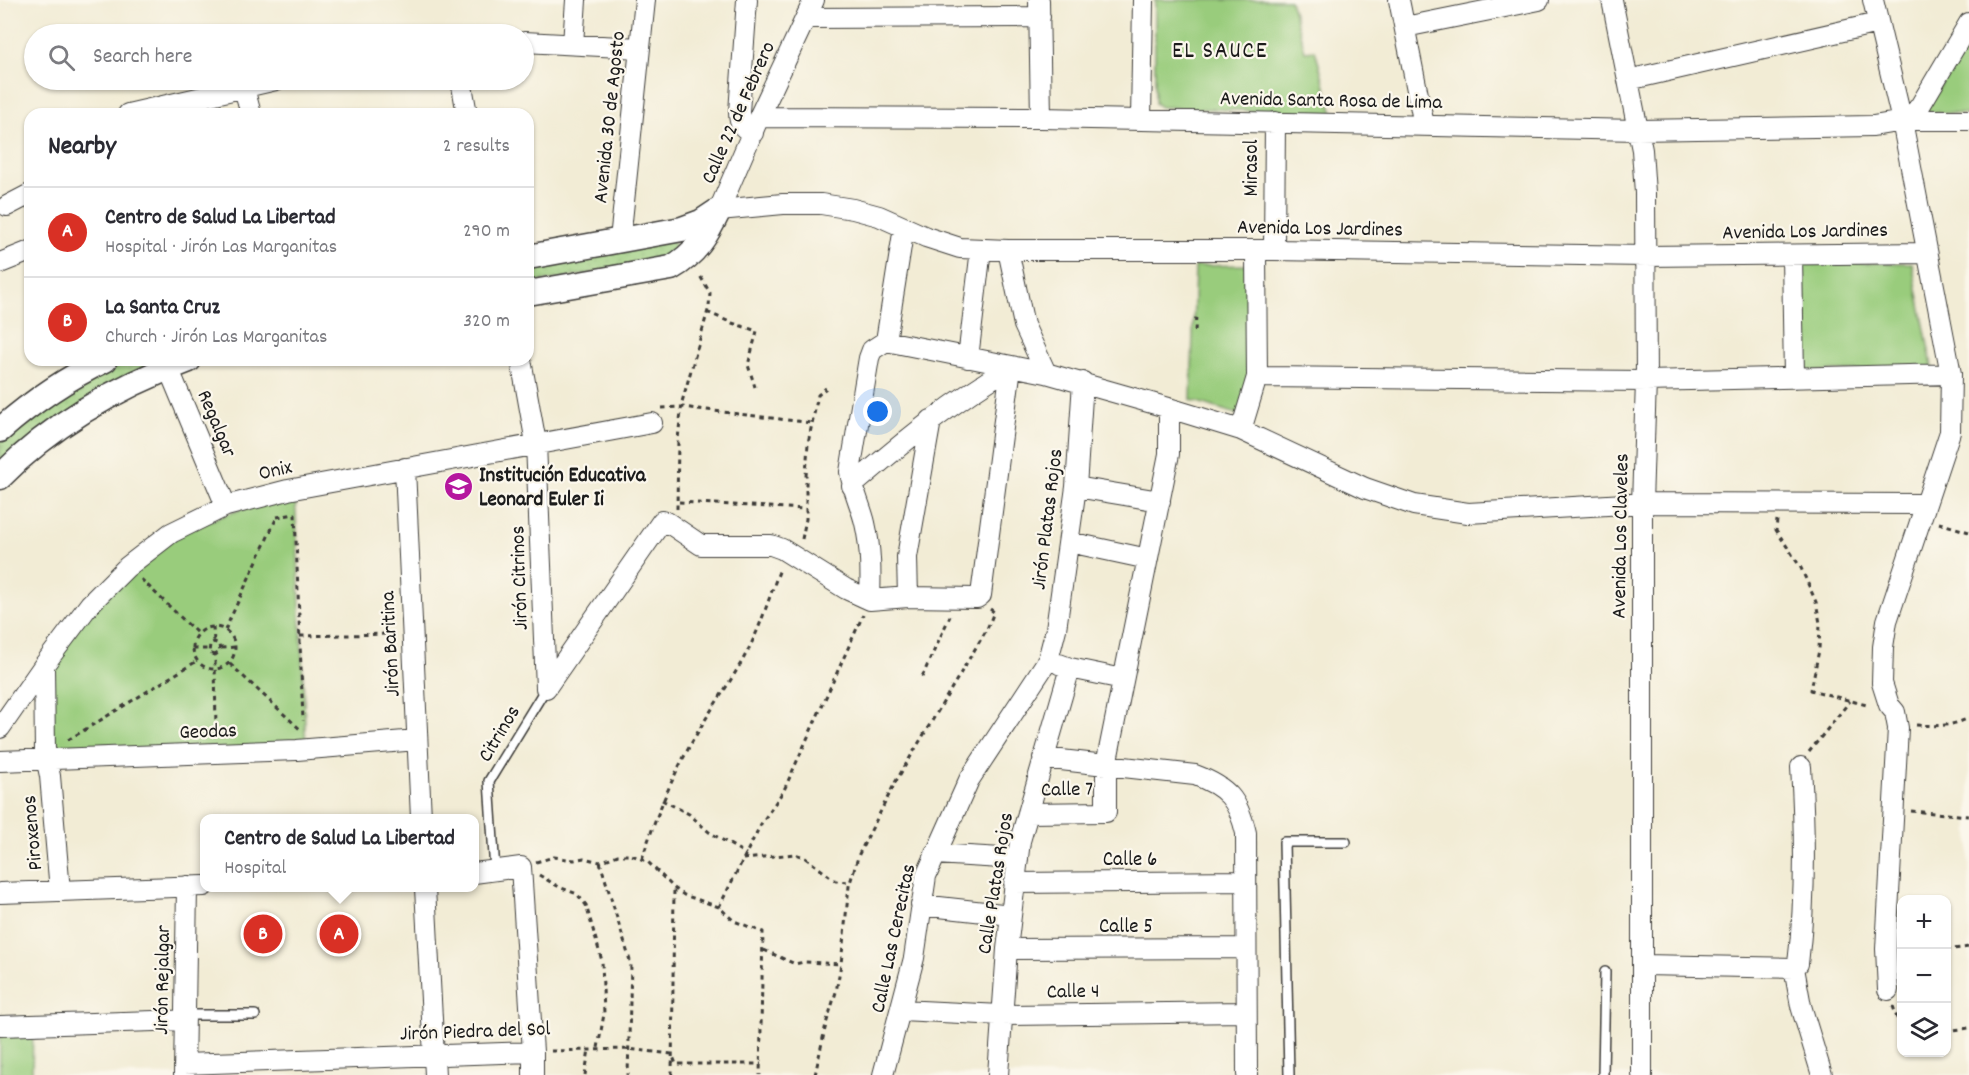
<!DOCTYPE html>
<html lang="en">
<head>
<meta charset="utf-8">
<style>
	body { margin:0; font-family:Dekko,sans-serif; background:#f7f7f7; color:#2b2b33 }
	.controls { position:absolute; right:18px; bottom:18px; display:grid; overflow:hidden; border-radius:12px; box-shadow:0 2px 4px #0004 }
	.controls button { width:54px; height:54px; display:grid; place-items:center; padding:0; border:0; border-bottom:2px solid #e1e1e2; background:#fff; color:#2b2b33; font:30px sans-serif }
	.you { position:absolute; left:878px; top:412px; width:21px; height:21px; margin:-15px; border:4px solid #fff; border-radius:50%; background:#1a73e8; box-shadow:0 0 0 9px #1a73e833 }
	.badge { display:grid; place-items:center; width:39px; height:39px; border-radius:50%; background:#d93025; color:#fff; font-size:20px; font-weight:700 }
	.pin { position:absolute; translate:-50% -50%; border:3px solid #fff; box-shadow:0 2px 6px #0006 }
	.popup { position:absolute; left:200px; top:814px; width:279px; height:78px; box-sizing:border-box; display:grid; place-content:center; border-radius:12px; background:#fff; filter:drop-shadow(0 2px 4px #0005); font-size:20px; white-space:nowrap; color:#7c7c81 }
	.popup b { font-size:22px; color:#2b2b33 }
	.popup::after { content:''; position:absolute; left:50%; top:100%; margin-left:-12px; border:12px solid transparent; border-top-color:#fff }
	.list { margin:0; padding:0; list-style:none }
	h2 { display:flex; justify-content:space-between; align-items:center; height:78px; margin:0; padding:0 24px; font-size:26px }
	h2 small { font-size:20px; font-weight:400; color:#7c7c81 }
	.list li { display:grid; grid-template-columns:39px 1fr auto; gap:18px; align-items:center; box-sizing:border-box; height:90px; padding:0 24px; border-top:2px solid #e1e1e2 }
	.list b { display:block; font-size:22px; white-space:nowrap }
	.list p { margin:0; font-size:20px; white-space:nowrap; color:#7c7c81 }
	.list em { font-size:20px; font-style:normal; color:#7c7c81 }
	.icon { flex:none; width:33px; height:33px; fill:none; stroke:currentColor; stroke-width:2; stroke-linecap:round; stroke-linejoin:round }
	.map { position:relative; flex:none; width:1969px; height:1075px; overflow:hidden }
	.search { position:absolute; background:#fff; box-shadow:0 2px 4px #0004; left:24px; top:24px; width:510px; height:66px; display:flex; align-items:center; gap:15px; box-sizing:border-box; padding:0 21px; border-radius:33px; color:#7c7c81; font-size:22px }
	.panel { position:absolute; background:#fff; box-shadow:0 2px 4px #0004; left:24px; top:108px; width:510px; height:258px; border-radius:18px }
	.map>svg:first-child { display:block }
</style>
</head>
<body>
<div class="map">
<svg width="1969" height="1075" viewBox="0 0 1969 1075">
	<defs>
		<pattern id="grass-dots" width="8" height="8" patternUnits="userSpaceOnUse" patternTransform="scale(1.5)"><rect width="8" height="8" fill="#99cc7c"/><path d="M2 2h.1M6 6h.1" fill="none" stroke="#83af6b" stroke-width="1.8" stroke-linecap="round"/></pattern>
	</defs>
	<rect width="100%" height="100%" fill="#fbf7ec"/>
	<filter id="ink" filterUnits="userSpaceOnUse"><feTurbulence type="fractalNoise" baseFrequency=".0167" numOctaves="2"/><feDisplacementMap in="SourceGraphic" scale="12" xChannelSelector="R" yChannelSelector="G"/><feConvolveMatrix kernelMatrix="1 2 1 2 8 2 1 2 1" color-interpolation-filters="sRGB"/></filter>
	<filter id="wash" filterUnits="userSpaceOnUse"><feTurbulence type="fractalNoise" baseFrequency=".008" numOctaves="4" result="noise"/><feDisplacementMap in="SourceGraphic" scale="24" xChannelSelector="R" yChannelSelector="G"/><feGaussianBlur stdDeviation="1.35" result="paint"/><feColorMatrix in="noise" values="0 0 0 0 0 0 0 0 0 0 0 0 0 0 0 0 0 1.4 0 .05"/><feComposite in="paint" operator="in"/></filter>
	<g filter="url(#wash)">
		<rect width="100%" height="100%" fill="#f2ecd5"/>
		<!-- grass -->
		<path fill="url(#grass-dots)" stroke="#5a744c" stroke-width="1.5" d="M 668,239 L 674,243 L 674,254 L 667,260 L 528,284 L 528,265 Z
			M 118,360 L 147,360 L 146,370 L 0,467 L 0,437 L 86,376 Z"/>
		<!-- park -->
		<path fill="#99cc7c" stroke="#5a744c" stroke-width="1.5" d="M 1155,0 L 1290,0 L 1305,51 L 1315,50 L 1333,114 L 1161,107 L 1155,103 Z
			M 1969,39 L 1969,115 L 1925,111 Z
			M 1800,263 L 1912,263 L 1933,371 L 1800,371 Z
			M 1252,265 L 1252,378 L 1243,416 L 1191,400 L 1195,266 Z
			M 295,490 L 306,749 L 46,759 L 45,665 L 90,604 L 172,534 Z
			M 33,1029 L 32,1075 L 0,1075 L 0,1030 Z"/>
	</g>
	<g filter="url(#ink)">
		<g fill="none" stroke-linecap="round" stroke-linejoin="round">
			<defs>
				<path id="service" d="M 495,871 L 489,781 L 546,688
					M 185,1015 L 255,1015
					M 1289,1075 L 1284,842 L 1346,842
					M 1603,1075 L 1605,972"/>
				<path id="minor" d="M 747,0 L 739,112 C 739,124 742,128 753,133
					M 814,0 L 759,117 L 719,210 L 783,204 L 821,204 L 853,209 L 879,216 L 926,237 L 960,248 L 1008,250 L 1274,250 L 1646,256 L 1927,253
					M 1039,0 L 1041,118
					M 1399,0 L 1424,125
					M 1612,0 L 1642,150 L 1645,193 L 1646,381 L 1642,503 L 1642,1075
					M 1873,0 L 1902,121 L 1951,374 L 1950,432 L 1887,621 L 1883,647 L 1882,683 L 1889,705 L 1895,712 L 1898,728 L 1886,949 L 1888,990
					M 806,18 L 1040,17
					M 1405,27 L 1539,0
					M 524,42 L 640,48
					M 573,44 L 576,0
					M 461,80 L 467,114
					M 1628,80 L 1878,23
					M 244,88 L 251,114
					M 128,114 L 276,80
					M 759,117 L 1041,118 L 1638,130 L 1873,126 L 1909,120 L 1920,106 L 1969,23
					M 1141,120 L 1143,0
					M 1909,120 L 1969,120
					M 7,206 L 30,194
					M 620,240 L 645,0
					M 1008,250 L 1024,325 L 1046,373
					M 1274,250 L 1275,122
					M 1792,255 L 1794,378
					M 0,263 L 30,251
					M 886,341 L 904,227
					M 968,358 L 981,249
					M 165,360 L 226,506
					M 521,360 L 536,443 L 546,688
					M 1257,377 L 1646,381 L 1951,374
					M 1241,430 L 1257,377 L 1256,250
					M 405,468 L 421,818
					M 852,486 C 903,442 953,401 1011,367
					M 1076,487 L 1160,501
					M 1069,542 L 1148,559
					M 908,597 L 907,557 L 931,420
					M 870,600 C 871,573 871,549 865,523 C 861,506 853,491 850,472 L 869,358 L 872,350 L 886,341 L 1046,373 L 1169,408 L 1241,430 L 1365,488 L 1414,505 L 1468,513 L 1642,503 L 1925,504
					M 1059,664 L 1070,668 L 1123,679
					M 44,665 L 45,753 L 50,776 L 60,891
					M 546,688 L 662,521 L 667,522 L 701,545 L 771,545 L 782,549 L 846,589 L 870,600 L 908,597 L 977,598 L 981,595 L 1011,367
					M 0,728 L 44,665 L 90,604 L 127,567 L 171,533 L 226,506 L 288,490 L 652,423
					M 1043,758 L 1195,775 C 1227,787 1238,799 1246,833 L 1247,1075
					M 0,761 L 297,750 L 417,740
					M 1028,813 L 1106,812 L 1106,765 L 1169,454 L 1169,408
					M 935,854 L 1018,859
					M 474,873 L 521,867 L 533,1052 L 533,1075
					M 1014,883 L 1246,881
					M 425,888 L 435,1075
					M 0,893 L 204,886
					M 921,905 L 1011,915
					M 1007,949 L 1246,948
					M 1643,965 L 1794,968 L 1798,964 C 1806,899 1805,832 1801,767
					M 1794,968 L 1801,1006 L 1822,1075
					M 901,1010 L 1001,1015 L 1246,1012
					M 0,1026 L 185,1020
					M 184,1064 L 533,1052
					M 184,1075 L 187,886
					M 883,1075 L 914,958 L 926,876 L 969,780 L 1048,660 L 1056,629 L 1076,487 L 1083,382
					M 998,1075 L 1007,949 L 1020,841 L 1070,668"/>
				<path id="tertiary" d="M 528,257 L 682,229 L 701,222 L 719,210
					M 528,293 L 671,268 C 696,254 707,235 719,210
					M 0,430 C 32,402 67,378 105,360
					M 0,477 C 52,424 119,386 189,360"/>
			</defs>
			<!-- service casing -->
			<use href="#service" stroke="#3c3b38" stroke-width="12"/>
			<!-- minor casing -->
			<use href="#minor" stroke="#3c3b38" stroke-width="22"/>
			<!-- tertiary casing -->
			<use href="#tertiary" stroke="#3c3b38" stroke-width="27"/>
			<!-- path -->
			<path stroke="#3c3b38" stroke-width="3" stroke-dasharray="4.5 4.5" stroke-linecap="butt" d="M 707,312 L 732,323 L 757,331 L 748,365 L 755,387
				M 1195,331 L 1196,316
				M 662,408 L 682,407 L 812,423
				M 679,502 L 806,509
				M 677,509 L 678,439 L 682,402 L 709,307 L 710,293 L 699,274
				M 277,517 L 295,514 L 303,721
				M 1777,520 L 1776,530 L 1801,568 L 1816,602 L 1820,623 L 1819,650 L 1811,690 L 1870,706
				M 1939,523 L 1969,532
				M 802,539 L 806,519 L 806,476 L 808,443 L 818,395 L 826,388
				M 141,579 L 198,634
				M193 648a21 21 0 1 1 42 0a21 21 0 1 1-42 0Z
				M 213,627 L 214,642
				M 225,630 L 277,517
				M 300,636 L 389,634
				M 221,648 L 236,647
				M 193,649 L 208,649
				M 215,655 L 209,653 L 210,644 L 214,642 L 219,644 L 220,652 L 215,655 L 216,735
				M 230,664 L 302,731
				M 922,677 L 950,616
				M 1916,725 C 1936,726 1950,727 1969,718
				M 68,740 L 197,661
				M 1809,752 L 1850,701
				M 662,800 L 689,814 L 709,832 L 746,854
				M 1911,811 L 1969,816
				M 642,859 C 656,816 672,776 695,737 C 714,703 738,673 754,638 C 764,616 771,592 780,569
				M 743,859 L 795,854 L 804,857 L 836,881 L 850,882
				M 536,862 L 554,857 L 574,860 L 584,858 L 600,862 L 618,855 L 632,855 L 648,862 L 674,888 L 684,895 L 719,907 L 734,921 L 763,932 L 760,1075
				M 600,862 L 631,964 L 628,1075
				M 539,875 L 559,887 L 577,894 L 586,905 L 602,961 L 604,1014 L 598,1048
				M 719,907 L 761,824 L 784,790 L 863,615
				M 764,950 L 795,964 L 804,962 L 841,964
				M 1946,950 L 1969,947
				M 1893,1006 L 1902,1033
				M 1946,1031 L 1969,1028
				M 551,1051 L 628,1049 L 672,1054 L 676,1064 L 761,1064
				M 585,1075 L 589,1049
				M 672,1075 L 674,888
				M 815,1075 L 826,1024 L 836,992 L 841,964 L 849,886 L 859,854 L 896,781 L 987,629 L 994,612 L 990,609"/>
			<!-- service -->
			<use href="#service" stroke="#fff" stroke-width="9"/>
			<!-- minor -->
			<use href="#minor" stroke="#fff" stroke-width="20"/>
			<!-- tertiary -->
			<use href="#tertiary" stroke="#fff" stroke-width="24"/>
		</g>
	</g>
	<!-- icons -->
	<defs>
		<symbol id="school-disc" viewBox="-11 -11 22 22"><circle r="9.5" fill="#b5179e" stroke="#fbf7ec"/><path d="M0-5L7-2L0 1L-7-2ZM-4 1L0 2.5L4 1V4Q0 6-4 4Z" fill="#fff"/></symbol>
	</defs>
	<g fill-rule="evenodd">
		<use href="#school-disc" x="442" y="470" width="33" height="33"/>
	</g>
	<g text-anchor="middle" stroke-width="4.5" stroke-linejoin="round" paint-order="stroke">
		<!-- street labels -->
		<g font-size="21" fill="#1c1c1c" stroke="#fbf7ec">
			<text transform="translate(1331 99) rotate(1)" y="7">Avenida Santa Rosa de Lima</text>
			<text transform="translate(737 112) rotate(-66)" y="7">Calle 22 de Febrero</text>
			<text transform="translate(608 117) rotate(-84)" y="7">Avenida 30 de Agosto</text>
			<text transform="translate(1250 168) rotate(-90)" y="7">Mirasol</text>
			<text transform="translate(1320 227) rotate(1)" y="7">Avenida Los Jardines</text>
			<text transform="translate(1805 230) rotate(-1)" y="7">Avenida Los Jardines</text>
			<text transform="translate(218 423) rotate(67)" y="7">Regalgar</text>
			<text transform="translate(275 469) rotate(-13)" y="7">Onix</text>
			<text transform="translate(1046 519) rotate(-83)" y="7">Jirón Platas Rojos</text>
			<text transform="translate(1619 536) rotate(-89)" y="7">Avenida Los Claveles</text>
			<text transform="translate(518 578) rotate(-92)" y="7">Jirón Citrinos</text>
			<text transform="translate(389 644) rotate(-93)" y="7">Jirón Baritina</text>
			<text transform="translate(208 730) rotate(-2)" y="7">Geodas</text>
			<text transform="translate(498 733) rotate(-59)" y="7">Citrinos</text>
			<text transform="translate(1067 788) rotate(-1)" y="7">Calle 7</text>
			<text transform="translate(31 833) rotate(-95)" y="7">Piroxenos</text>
			<text x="1130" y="865">Calle 6</text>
			<text transform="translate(994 883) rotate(-81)" y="7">Calle Platas Rojos</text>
			<text x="1126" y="932">Calle 5</text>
			<text transform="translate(892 938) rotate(-78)" y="7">Calle Las Cerecitas</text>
			<text transform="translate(161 980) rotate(-89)" y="7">Jirón Rejalgar</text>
			<text transform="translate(1073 990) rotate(-1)" y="7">Calle 4</text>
			<text transform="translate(475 1030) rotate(-2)" y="7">Jirón Piedra del Sol</text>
		</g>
		<!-- poi labels -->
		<g font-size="21" font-weight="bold" fill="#1c1c1c" stroke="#fbf7ec" text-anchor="start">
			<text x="479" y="481">Institución Educativa<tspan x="479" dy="24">Leonard Euler Ii</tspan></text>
		</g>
		<!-- quarter labels -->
		<g font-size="24" letter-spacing="1.5" fill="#1c1c1c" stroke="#fbf7ec">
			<text x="1220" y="57">EL SAUCE</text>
		</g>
	</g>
</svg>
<div class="controls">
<button>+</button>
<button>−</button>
<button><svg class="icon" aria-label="layers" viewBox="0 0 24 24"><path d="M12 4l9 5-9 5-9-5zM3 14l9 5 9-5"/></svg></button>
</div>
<div class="you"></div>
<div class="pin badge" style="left:339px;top:934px">A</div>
<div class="popup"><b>Centro de Salud La Libertad</b>Hospital</div>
<div class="pin badge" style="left:263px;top:934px">B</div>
<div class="search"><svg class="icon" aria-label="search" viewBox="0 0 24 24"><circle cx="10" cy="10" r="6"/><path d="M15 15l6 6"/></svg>Search here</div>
<section class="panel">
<h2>Nearby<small>2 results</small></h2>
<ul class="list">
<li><span class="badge">A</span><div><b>Centro de Salud La Libertad</b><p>Hospital · Jirón Las Marganitas</p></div><em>290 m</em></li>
<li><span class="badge">B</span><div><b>La Santa Cruz</b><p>Church · Jirón Las Marganitas</p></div><em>320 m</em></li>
</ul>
</section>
</div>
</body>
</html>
